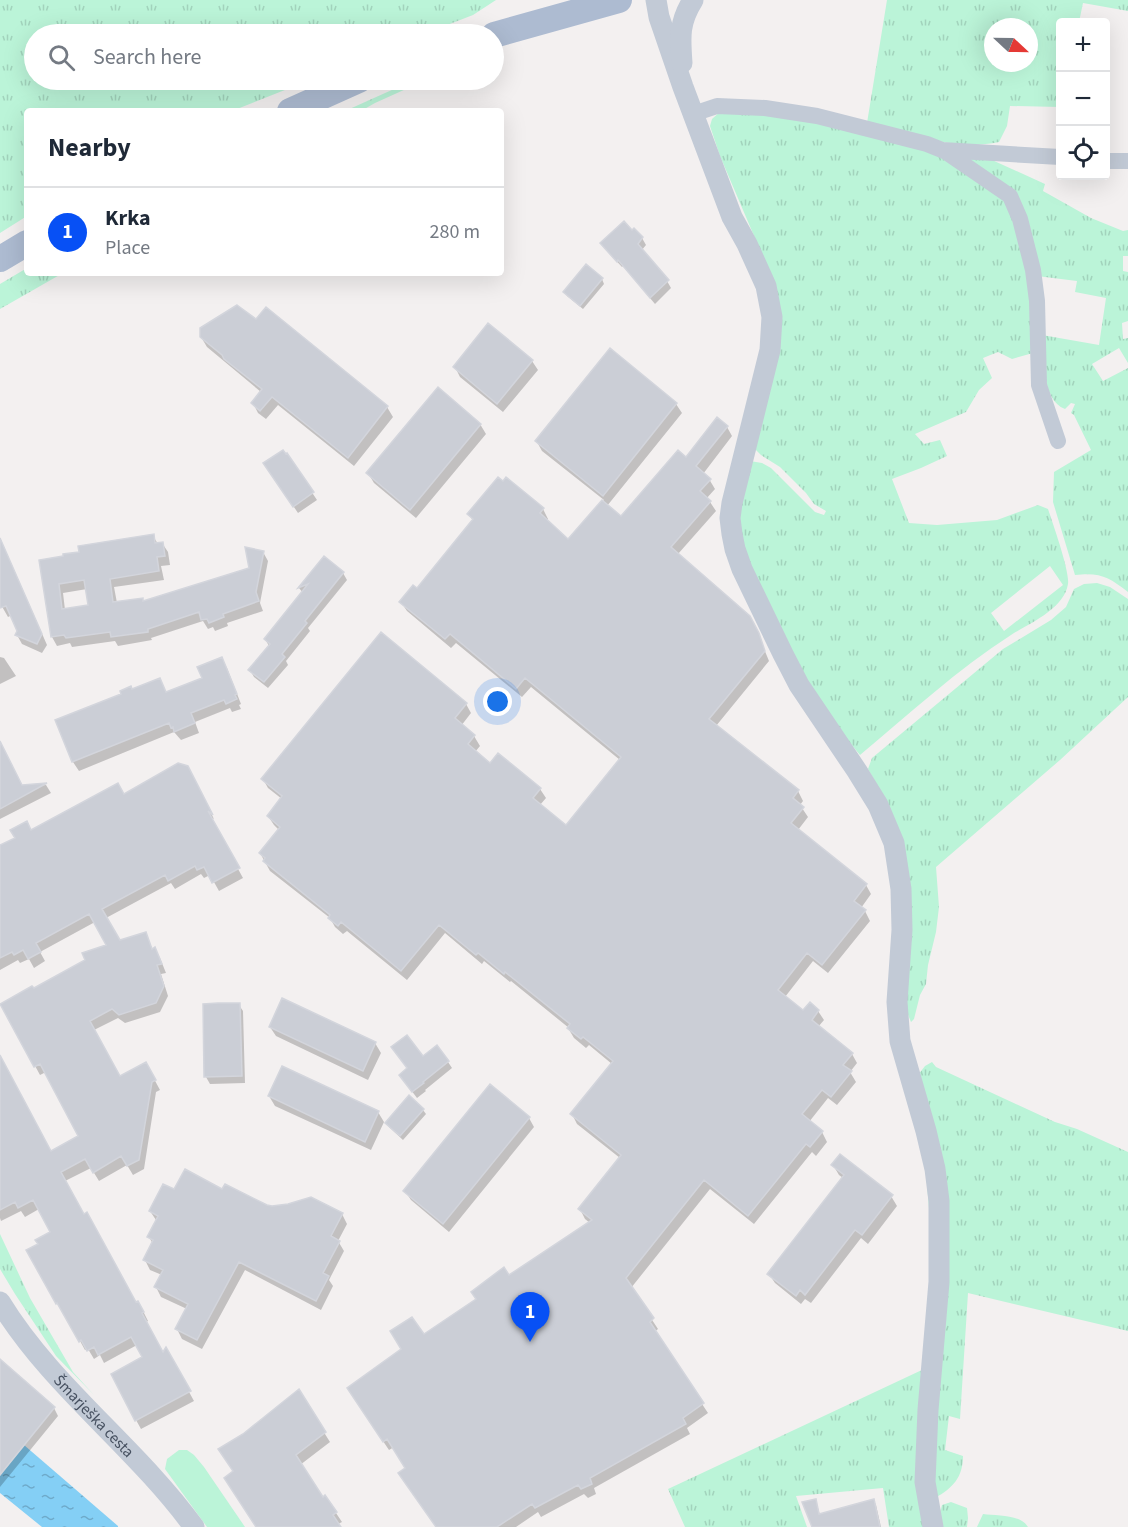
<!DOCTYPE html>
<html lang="en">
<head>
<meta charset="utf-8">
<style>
	body { margin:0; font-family:"Source Sans 3",sans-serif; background:#f6f6f7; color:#1f2937 }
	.controls { position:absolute; right:18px; top:18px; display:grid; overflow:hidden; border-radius:6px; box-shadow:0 6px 24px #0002 }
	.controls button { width:54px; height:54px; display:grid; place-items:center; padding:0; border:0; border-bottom:2px solid #e0e1e3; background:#fff; color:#1f2937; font:30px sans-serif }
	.compass { position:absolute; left:984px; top:18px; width:54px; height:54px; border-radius:50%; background:#fff; box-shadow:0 6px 24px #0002; rotate:112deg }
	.you { position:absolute; left:498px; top:702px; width:21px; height:21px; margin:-15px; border:4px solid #fff; border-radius:50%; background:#1a73e8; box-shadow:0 0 0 9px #1a73e833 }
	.badge { display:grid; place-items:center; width:39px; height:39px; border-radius:50%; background:#0750f5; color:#fff; font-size:20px; font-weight:700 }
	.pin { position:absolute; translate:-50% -50px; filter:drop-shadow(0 2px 3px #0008) }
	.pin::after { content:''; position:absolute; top:32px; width:21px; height:18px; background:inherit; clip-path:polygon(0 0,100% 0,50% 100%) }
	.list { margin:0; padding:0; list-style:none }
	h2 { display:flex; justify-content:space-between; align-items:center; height:78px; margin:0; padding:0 24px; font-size:26px }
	h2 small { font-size:20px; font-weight:400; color:#747a83 }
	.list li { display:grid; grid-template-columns:39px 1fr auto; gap:18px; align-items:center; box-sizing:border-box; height:90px; padding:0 24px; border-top:2px solid #e0e1e3 }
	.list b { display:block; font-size:22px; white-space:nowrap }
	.list p { margin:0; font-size:20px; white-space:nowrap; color:#747a83 }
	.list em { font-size:20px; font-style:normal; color:#747a83 }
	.icon { flex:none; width:33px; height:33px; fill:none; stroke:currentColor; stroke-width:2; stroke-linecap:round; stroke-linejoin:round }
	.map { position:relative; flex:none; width:1128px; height:1527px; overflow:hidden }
	.search { position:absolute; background:#fff; box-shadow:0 6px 24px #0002; left:24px; top:24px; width:480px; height:66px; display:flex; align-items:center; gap:15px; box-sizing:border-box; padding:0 21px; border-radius:33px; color:#747a83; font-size:22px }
	.panel { position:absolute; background:#fff; box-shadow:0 6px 24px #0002; left:24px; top:108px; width:480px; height:168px; border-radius:6px }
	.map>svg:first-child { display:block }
</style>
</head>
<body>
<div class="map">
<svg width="1128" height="1527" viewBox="0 0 1128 1527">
	<defs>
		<pattern id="grass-tufts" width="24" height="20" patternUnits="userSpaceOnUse" patternTransform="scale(1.5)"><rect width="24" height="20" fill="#bbf4d8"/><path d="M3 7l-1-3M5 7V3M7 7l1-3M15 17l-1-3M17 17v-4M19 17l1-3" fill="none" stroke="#a2d3bc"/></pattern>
		<pattern id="water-ripples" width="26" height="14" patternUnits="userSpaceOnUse" patternTransform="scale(1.5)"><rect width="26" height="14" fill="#84cff5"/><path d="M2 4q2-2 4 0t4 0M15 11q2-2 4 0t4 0" fill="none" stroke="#6eaaca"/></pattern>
	</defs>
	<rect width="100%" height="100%" fill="#f3f0f0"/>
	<!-- grass -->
	<path fill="url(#grass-tufts)" fill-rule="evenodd" d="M 0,0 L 496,0 L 473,15 L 424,34 L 34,34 L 34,80 L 310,80 L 232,111 L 27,111 L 27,216 L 0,233 Z
		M 887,0 L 1128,0 L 1128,11 L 1083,3 L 1079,22 L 1060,22 L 1060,107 L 1010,106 L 1007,126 L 999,142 C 954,151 910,134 867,123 ZM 993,27 L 1029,27 L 1029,63 L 993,63 Z
		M 422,80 L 426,80 L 375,103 L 361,111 L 345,111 L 394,89 Z
		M 721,111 L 773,114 L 928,148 L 1008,202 L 1029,267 L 1033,353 L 1012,359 L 998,352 L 983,358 L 992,378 L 979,390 L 966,412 L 915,434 L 924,444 L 940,440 L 947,456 L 921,468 L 892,479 L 909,523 L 937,525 L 997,520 L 1038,505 L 1048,509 C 1053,524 1070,572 1068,584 C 1064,609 1030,623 1011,635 C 958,669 909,714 860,755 L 840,731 L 791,656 L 737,533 L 735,518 L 750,461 L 762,463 L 771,468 L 815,512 L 824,515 L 826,511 L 814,504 L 806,493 L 780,467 L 761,455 L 754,448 L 769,271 L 720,156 L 710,126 L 712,119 ZM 1050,566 L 1063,585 L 1004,631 L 991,613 Z
		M 971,156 L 992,160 L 1045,184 L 1043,191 L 1091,218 L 1123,231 L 1128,230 L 1128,256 L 1123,256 L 1123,271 L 1128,272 L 1128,321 L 1122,323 L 1123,339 L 1128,338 L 1128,363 L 1119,348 L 1092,364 L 1103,381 L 1128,368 L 1128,592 C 1109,577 1100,572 1075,575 L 1053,502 L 1054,472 L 1091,450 L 1074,415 L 1071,413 L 1075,404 L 1071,403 L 1065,409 C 1041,400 1044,356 1042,335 L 1099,345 L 1106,298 L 1075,292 L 1077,281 L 1037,276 L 1026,216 L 967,164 Z
		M 27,268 L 27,273 L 63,273 L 0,309 L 0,284 Z
		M 1097,583 L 1110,587 L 1128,599 L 1128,697 L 1060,760 L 936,867 L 939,907 L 936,932 L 928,965 L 926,984 L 920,995 L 914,1019 L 911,1022 L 907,1012 L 883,795 L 868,769 L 872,758 L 1003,649 L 1051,620 L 1066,607 L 1074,589 L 1084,584 Z
		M 932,1062 L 936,1067 L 1055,1122 L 1077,1129 L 1128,1152 L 1128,1331 L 968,1293 L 960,1419 L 949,1416 L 945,1450 L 963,1456 C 963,1477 953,1488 935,1498 L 933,1448 L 939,1330 L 918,1075 L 925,1066 Z
		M 0,1234 L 30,1298 L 73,1372 L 94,1395 L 56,1356 L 15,1294 L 0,1269 Z
		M 924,1369 L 923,1527 L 889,1527 L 883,1488 L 796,1496 L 807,1527 L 685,1527 L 668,1489 Z
		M 951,1502 L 967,1508 L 968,1518 L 967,1527 L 939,1527 L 938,1521 L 942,1505 Z
		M 983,1514 C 997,1516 1020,1514 1028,1527 L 977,1527 Z"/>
	<!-- garden -->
	<path fill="#bbf4d8" d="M 179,1450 L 187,1450 L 194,1455 L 204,1467 L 245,1527 L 207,1527 L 165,1469 L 167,1459 Z"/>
	<!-- water -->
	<path fill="url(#water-ripples)" d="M 24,1445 L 118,1526 L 118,1527 L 42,1527 L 0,1493 L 0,1475 Z"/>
	<!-- shadow -->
	<path fill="#0003" fill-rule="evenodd" d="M 642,238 L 646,245 L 641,251 L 667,281 L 671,288 L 655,304 L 623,266 L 622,267 L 606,250 L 602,243 Z
		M 602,279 L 604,284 L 583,309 L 567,296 L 565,292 Z
		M 267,309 L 387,407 L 393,417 L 354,466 L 278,405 L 266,419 L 258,413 L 253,403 L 261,392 L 207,347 L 201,337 L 257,321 Z
		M 532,361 L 538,370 L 503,412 L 460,377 L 455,367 Z
		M 676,404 L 682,413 L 607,506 L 621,518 L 686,459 L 727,427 L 732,436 L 703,474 L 709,479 L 715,489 L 706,499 L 710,502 L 716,511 L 678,554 L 755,627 L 769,661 L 716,726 L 798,791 L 803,801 L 800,805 L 808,817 L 798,830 L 866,885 L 871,894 L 861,908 L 865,911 L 870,921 L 828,973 L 813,961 L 785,997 L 803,1012 L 818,1011 L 824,1020 L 818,1027 L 852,1054 L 857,1063 L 850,1072 L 856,1082 L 837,1105 L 828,1098 L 809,1122 L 822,1132 L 827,1142 L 816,1156 L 812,1152 L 754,1224 L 710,1189 L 631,1288 L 658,1329 L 654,1332 L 708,1413 L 687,1428 L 690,1434 L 594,1488 L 596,1494 L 588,1498 L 584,1494 L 541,1517 L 538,1512 L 516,1527 L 437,1527 L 407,1468 L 394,1447 L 389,1450 L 354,1398 L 423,1336 L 509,1277 L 590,1223 L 585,1219 L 580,1209 L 620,1158 L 577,1124 L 572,1114 L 612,1064 L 589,1045 L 586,1048 L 574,1038 L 568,1028 L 569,1028 L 511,981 L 510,982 L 484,961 L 482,964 L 445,933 L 407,980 L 347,931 L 343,934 L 335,927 L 330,918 L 270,871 L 260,853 L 279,830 L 274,825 L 268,816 L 282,799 L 268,788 L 263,779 L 466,704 L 471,713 L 461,726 L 474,736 L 480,746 L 475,752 L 491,765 L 540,789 L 546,798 L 540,805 L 566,827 L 620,760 L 531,687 L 522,697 L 456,643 L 451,648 L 407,611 L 401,602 L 417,590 L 473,521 L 469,514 L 543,509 L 548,519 L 546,521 L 568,541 L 604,500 L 542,451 L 537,442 Z
		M 480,424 L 486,434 L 416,518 L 374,483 L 368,473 Z
		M 287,455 L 317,500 L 298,513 L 269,470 Z
		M 153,536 L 158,544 L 162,543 L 168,552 L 170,565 L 161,566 L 164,580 L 114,587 L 117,603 L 144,603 L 251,569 L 263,552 L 268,561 L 260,603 L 263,611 L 227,623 L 228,626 L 215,631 L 213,627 L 208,629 L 203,621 L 151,638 L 152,640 L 118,646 L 115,641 L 72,647 L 70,643 L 57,646 L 52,637 L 40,562 ZM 87,589 L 90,607 L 65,610 L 63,593 Z
		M 0,538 L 47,645 L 42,653 L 22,644 L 17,635 L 19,631 L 12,615 L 8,617 L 0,603 Z
		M 324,558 L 343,573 L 347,580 L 308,628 L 310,631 L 286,661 L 288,665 L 268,688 L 254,677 L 250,670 L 269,646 L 265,639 L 303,593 L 299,588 Z
		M 0,657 L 4,658 L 16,676 L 0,684 Z
		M 222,659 L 227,668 L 241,704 L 239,705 L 241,709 L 232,712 L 230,708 L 195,722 L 199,733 L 181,740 L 174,732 L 79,771 L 73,762 L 57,721 L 160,679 L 167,694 L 204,679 Z
		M 0,746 L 22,787 L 46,785 L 51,793 L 0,819 Z
		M 192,777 L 214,819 L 209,816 L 243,878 L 219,891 L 210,875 L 204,878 L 201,874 L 175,889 L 171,883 L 106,918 L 119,942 L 145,934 L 153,950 L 155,949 L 160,958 L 166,973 L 161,974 L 168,996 L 160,1012 L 125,1023 L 118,1018 L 94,1030 L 120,1078 L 146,1064 L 160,1090 L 156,1092 L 144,1169 L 133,1175 L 127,1165 L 99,1181 L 91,1168 L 65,1181 L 83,1215 L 136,1304 L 143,1311 L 148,1321 L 146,1322 L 164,1355 L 166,1350 L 194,1401 L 141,1429 L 136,1420 L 144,1358 L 137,1345 L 104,1363 L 100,1355 L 94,1359 L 88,1349 L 85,1350 L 64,1312 L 40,1244 L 52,1233 L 39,1209 L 25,1217 L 21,1211 L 1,1221 L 0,1218 L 0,1057 L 51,1153 L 80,1137 L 46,1072 L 40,1075 L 2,1005 L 33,990 L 87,961 L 108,946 L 95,922 L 40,952 L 45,961 L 34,968 L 29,959 L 20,963 L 18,960 L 0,970 L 0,847 L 31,832 L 124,796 Z
		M 239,1005 L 243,1011 L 245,1083 L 210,1084 L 206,1077 Z
		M 270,1027 L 375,1043 L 381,1053 L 368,1080 L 276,1036 Z
		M 423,1058 L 448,1062 L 452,1068 L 425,1090 L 426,1091 L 417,1098 L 405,1082 L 408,1069 Z
		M 269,1096 L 378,1112 L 384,1122 L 371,1150 L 275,1106 Z
		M 423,1110 L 426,1114 L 403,1140 L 389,1127 L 387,1123 Z
		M 529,1118 L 534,1127 L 449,1232 L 411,1200 L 405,1191 Z
		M 833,1165 L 891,1196 L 897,1206 L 868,1244 L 861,1238 L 811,1303 L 805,1299 L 801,1304 L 775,1283 L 769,1274 L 843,1178 L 839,1175 Z
		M 174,1191 L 223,1191 L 266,1206 L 342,1214 L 347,1224 L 338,1241 L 344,1251 L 329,1280 L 333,1286 L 321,1310 L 245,1270 L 202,1349 L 182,1339 L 177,1329 L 187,1309 L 161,1297 L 156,1287 L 162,1275 L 150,1270 L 145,1260 L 153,1244 L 149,1237 L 156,1220 L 150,1211 Z
		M 0,1361 L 54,1408 L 58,1416 L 0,1487 Z
		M 298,1391 L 330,1442 L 300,1465 L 322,1499 L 325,1497 L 336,1513 L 342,1522 L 338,1524 L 339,1527 L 258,1527 L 234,1472 L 244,1435 Z
		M 816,1501 L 820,1515 L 874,1501 L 876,1505 L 881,1527 L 813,1527 Z"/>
	<!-- building -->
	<path fill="#cbced6" stroke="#d3d5dc" stroke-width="1.5" fill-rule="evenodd" d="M 624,221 L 632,230 L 634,228 L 643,237 L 638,244 L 669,280 L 650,298 L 618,260 L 617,262 L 600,243 Z
		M 586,264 L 603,278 L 580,306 L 563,292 Z
		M 237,305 L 256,319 L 266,307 L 388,406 L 348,458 L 272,397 L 260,411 L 251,403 L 262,389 L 224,359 L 222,355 L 200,337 L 200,328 Z
		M 488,323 L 533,360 L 497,404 L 453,367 Z
		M 610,348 L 677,403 L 603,496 L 535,441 Z
		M 438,387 L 481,424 L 410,510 L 366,473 Z
		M 717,417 L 728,426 L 696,466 L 711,479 L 700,491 L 711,501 L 671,547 L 750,616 L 759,633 L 765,651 L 709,719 L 799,790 L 793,798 L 804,807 L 791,823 L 867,884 L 854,901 L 866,910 L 822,965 L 807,953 L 778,990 L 803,1010 L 810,1002 L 819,1010 L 812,1020 L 853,1053 L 843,1065 L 852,1071 L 831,1097 L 822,1090 L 802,1114 L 823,1131 L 810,1147 L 806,1144 L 748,1216 L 704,1180 L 626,1278 L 654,1318 L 650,1322 L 704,1403 L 683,1418 L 686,1424 L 590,1478 L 592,1484 L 581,1489 L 578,1485 L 535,1508 L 532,1504 L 497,1527 L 436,1527 L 398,1473 L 405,1468 L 387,1439 L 383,1442 L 347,1388 L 401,1349 L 390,1331 L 412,1317 L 424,1334 L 476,1299 L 471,1292 L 504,1267 L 509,1275 L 592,1220 L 578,1209 L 621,1155 L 570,1114 L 613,1061 L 583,1037 L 581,1039 L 567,1028 L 570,1024 L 505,972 L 504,974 L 478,953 L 476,955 L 439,925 L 401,971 L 341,922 L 338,926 L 328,918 L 330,915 L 263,861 L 265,858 L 259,853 L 280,827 L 267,816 L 282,796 L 261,779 L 381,632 L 467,703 L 455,718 L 475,735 L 468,744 L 490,763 L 498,753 L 541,788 L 533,798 L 566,825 L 621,757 L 525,678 L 516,689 L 450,634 L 445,639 L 399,602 L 413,585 L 417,588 L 473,519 L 467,514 L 498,477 L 503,481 L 506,477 L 544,508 L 540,513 L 568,539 L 602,500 L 621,516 L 678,450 L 686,457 Z
		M 283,450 L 286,454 L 287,453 L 314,492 L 293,507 L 263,463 Z
		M 154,534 L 155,543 L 163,542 L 165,556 L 157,557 L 159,571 L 110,579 L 113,602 L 143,598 L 143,601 L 249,568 L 245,547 L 264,551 L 256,592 L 259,601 L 223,614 L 224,617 L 209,623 L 207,619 L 201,620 L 199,612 L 148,629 L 148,632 L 111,637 L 110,632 L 66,638 L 64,635 L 51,637 L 39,560 L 63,556 L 63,554 L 79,552 L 78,546 ZM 84,580 L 88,605 L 62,609 L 59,584 Z
		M 0,538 L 42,634 L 37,644 L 15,635 L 17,631 L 6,606 L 0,608 Z
		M 324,556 L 344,572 L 305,621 L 307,623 L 282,654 L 285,657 L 264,682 L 248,670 L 270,644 L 264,639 L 308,584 L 298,588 Z
		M 222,657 L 237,694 L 235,695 L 237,699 L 226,704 L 224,700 L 191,713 L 195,723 L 174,732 L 173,727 L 171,728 L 169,723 L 72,762 L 55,720 L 121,694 L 120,691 L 131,686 L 132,689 L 160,678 L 166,692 L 202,678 L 197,667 Z
		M 0,741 L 22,785 L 47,783 L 0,809 Z
		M 178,763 L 188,766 L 213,815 L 208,811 L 240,868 L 212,883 L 204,867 L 197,870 L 195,866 L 168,881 L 165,875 L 102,909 L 120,940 L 146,932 L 152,949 L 155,947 L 162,964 L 157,965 L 164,986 L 156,1003 L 119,1015 L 112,1009 L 90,1021 L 120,1076 L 146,1062 L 156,1080 L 152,1082 L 139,1160 L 127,1166 L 121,1156 L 93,1173 L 85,1159 L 61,1172 L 84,1214 L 87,1212 L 136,1302 L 138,1301 L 144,1312 L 142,1313 L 163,1352 L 166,1347 L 191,1391 L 135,1421 L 111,1374 L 142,1357 L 131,1337 L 98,1355 L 94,1347 L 87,1351 L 81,1340 L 79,1342 L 57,1303 L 56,1304 L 26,1250 L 38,1244 L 35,1240 L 50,1232 L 33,1200 L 18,1208 L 15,1202 L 0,1210 L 0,1055 L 51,1151 L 78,1136 L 40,1064 L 34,1067 L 0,1004 L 32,986 L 34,988 L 85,960 L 82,953 L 106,945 L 89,914 L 36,943 L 41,952 L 28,959 L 23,950 L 14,955 L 12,952 L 0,958 L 0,845 L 15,838 L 10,830 L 27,821 L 31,830 L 118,783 L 124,794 Z
		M 282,998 L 376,1042 L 363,1071 L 269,1027 Z
		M 218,1003 L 240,1003 L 242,1076 L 204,1077 L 203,1004 Z
		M 407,1035 L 423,1056 L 437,1045 L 449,1061 L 423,1082 L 424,1083 L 412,1092 L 399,1075 L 407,1068 L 391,1047 Z
		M 282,1066 L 379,1111 L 365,1142 L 268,1096 Z
		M 490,1084 L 530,1117 L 443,1224 L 403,1191 Z
		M 409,1095 L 424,1109 L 400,1136 L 385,1123 Z
		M 840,1154 L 893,1195 L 862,1235 L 855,1230 L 805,1295 L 800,1290 L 796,1296 L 767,1274 L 844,1175 L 831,1165 Z
		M 185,1169 L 222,1189 L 225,1184 L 267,1205 L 272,1206 L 288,1204 L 311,1197 L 343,1213 L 331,1236 L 340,1241 L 323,1273 L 329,1276 L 316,1301 L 239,1262 L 197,1340 L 175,1329 L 188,1304 L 154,1287 L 163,1270 L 143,1260 L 153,1240 L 147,1237 L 158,1216 L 149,1211 L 163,1184 L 174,1189 Z
		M 0,1359 L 55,1407 L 0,1475 Z
		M 299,1389 L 326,1432 L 296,1455 L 323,1497 L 325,1495 L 337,1512 L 333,1515 L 341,1527 L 256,1527 L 224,1478 L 233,1471 L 218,1449 L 243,1434 Z
		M 816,1499 L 819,1514 L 874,1499 L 880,1527 L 812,1527 L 802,1502 Z"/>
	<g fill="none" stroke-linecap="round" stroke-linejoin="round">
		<!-- minor -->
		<path stroke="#c2cad6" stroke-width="16" d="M 693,114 L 717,106 L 765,108 L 817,116 L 927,144 L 942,150 L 1060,157
			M 943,150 L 1010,196 L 1020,219 L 1033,270 L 1037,301 L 1039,385 L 1058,441
			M 1106,161 L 1128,161"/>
		<!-- tertiary -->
		<g stroke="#c2cad6" stroke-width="21">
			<path d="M 656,0 L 659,17 L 683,87 L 732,217 L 747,244 L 766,286 L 772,317 L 770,350 L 732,503 L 730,518 L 732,534 L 735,549 L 742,569 L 783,654 L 799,685 L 857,771 L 878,805 L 894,843 L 901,889 L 902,930 L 897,1002 L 900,1041 L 926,1131 L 935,1169 L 939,1201 L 939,1282 L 928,1410 L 925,1482 L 933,1527"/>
			<path d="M 682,63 C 680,37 679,22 693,0"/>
			<path id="s1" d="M 0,1302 C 52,1387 135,1446 194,1527"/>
		</g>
		<!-- primary -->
		<path stroke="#adbbd1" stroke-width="26" d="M 494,35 L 619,0
			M 290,111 L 359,80
			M 0,259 L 27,243"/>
	</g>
	<g text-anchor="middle" stroke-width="4.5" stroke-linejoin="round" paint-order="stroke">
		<!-- street labels -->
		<g font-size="16" fill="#465060" stroke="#fff">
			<text dy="6" stroke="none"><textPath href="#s1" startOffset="148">Šmarješka cesta</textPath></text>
		</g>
	</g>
</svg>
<div class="controls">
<button>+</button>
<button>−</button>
<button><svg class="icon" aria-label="locate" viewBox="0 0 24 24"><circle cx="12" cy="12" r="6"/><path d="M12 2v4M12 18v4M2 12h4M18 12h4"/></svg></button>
</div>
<svg class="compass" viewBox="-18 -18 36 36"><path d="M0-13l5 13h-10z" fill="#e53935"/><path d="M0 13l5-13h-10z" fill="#747a83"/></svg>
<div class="you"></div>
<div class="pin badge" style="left:530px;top:1342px">1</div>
<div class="search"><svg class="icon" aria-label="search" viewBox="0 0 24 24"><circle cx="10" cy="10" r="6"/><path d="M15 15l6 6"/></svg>Search here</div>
<section class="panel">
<h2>Nearby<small></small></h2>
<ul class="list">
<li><span class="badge">1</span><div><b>Krka</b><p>Place</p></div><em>280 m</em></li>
</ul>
</section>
</div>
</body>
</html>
